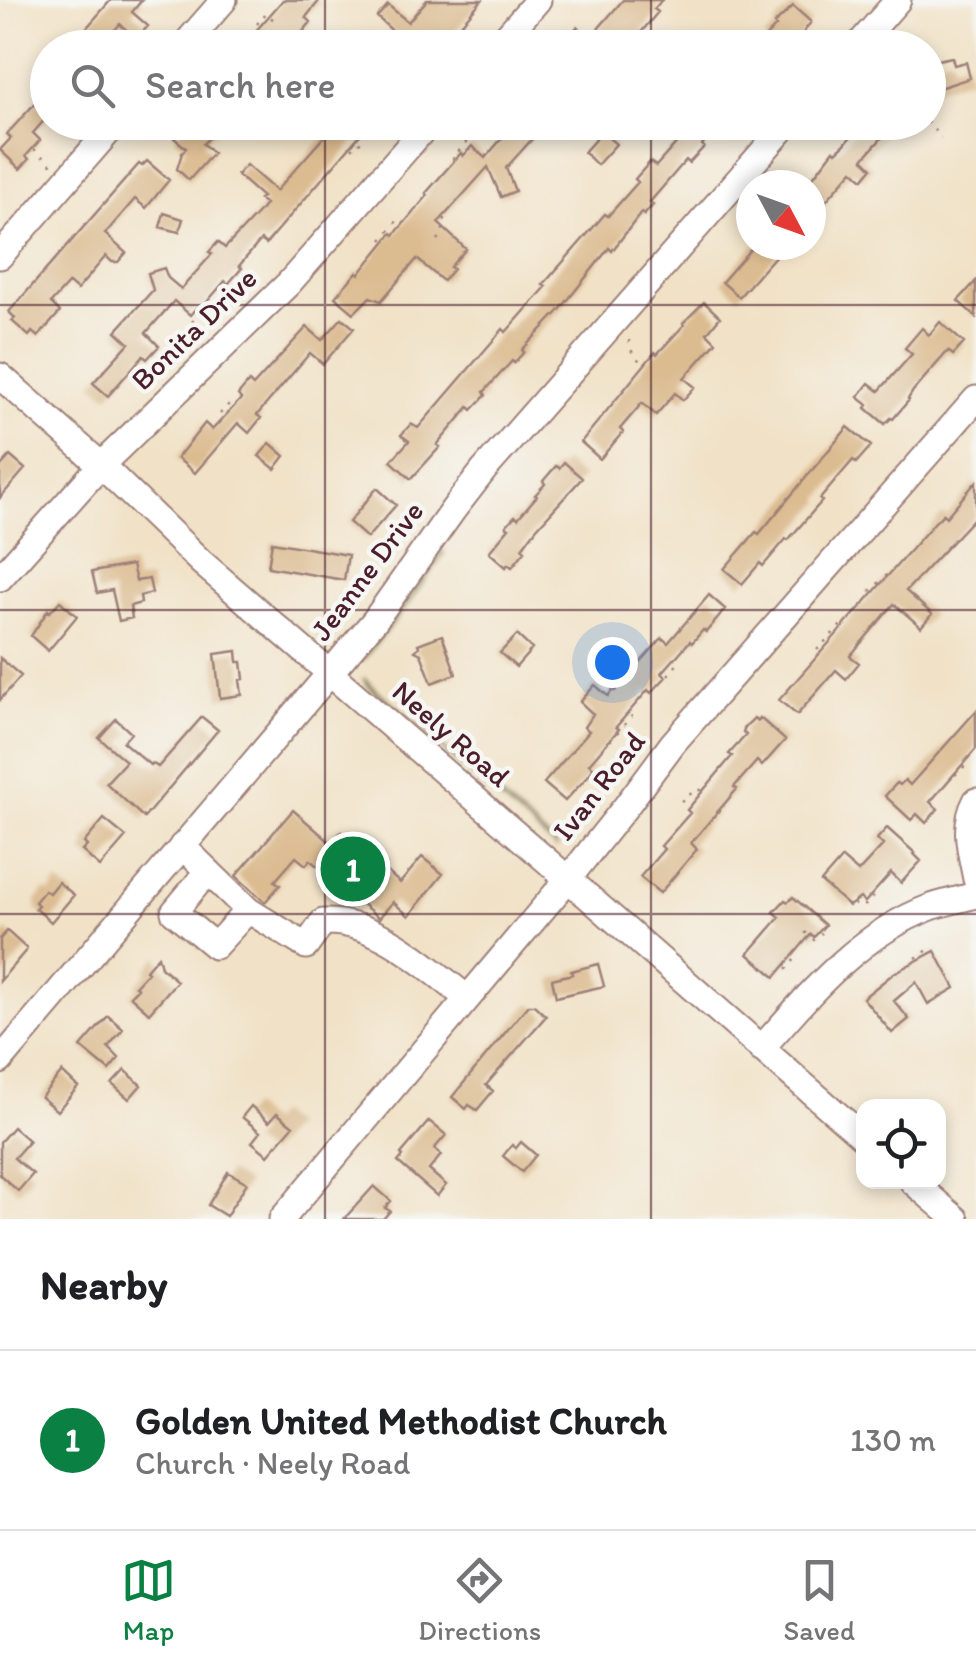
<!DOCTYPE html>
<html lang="en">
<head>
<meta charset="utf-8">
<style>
	body { margin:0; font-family:Itim,sans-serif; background:#f2f2f2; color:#202124 }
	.controls { position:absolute; right:30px; bottom:30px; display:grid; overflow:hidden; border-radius:20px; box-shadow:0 5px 15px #0003 }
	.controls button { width:90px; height:90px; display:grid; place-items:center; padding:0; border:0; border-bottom:2px solid #e0e0e0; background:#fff; color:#202124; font:50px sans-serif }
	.compass { position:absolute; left:736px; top:170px; width:90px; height:90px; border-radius:50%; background:#fff; box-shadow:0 5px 15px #0003; rotate:131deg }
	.you { position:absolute; left:612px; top:662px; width:35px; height:35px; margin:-25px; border:8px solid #fff; border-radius:50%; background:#1a73e8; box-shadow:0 0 0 15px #1a73e833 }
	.badge { display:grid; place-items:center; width:65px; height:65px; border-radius:50%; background:#0b8043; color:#fff; font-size:32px; font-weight:700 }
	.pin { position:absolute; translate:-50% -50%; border:5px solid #fff; box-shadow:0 2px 10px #0006 }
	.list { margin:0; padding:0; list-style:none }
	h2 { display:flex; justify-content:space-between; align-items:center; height:130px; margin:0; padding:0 40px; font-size:42px }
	h2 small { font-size:32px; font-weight:400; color:#757577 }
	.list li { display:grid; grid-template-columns:65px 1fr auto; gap:30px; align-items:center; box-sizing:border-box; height:180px; padding:0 40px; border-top:2px solid #e0e0e0 }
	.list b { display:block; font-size:38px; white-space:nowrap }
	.list p { margin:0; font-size:32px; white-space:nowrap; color:#757577 }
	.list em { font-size:32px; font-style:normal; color:#757577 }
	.icon { flex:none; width:55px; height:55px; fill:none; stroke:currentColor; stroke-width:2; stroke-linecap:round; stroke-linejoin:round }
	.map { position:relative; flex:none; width:976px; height:1219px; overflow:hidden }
	.search { position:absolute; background:#fff; box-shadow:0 5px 15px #0003; left:30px; right:30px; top:30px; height:110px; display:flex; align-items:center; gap:25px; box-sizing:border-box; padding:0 35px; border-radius:55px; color:#757577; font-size:38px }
	.sheet { height:310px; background:#fff }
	nav { display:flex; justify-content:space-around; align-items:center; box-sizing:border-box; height:140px; border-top:2px solid #e0e0e0; background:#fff; font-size:28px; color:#757577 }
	nav a { display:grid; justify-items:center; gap:5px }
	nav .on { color:#0b8043 }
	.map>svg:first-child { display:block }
</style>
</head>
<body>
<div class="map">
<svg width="976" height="1219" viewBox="0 0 976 1219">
	<rect width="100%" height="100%" fill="#f6f6f2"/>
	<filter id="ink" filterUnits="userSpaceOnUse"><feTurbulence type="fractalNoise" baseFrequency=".01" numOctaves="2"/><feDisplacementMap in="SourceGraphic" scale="20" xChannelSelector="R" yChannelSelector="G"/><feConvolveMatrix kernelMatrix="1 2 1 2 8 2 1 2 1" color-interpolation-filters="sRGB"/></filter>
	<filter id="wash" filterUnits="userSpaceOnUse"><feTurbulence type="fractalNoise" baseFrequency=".0048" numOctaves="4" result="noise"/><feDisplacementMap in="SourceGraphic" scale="40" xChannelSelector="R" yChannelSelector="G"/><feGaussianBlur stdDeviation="2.25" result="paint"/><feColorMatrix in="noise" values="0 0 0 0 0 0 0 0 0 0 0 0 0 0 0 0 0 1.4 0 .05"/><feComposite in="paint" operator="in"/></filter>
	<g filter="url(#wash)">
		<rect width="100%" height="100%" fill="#f1e2c7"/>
		<!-- green -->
		<path fill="#b8c567" stroke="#817249" stroke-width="2.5" d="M 441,550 L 444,553 L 405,608 L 361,662 L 367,649 L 405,602 Z
			M 363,678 L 556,845 L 556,847 L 368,686 Z"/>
		<g id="blocks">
			<!-- building -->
			<path fill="#dbbb90" d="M 111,0 L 142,0 L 132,12 L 148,26 L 136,39 L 120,24 L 99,48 L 69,48 Z
				M 283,0 L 320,0 L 306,17 L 311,22 L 289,48 L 241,48 Z
				M 427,0 L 482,0 L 440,48 L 411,48 L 377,17 L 388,5 L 408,22 Z
				M 623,0 L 662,0 L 654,9 L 658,12 L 628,48 L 553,48 L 569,30 L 572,33 L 577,27 L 590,38 Z
				M 793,6 L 811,22 L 792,48 L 774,48 L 764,39 L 776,26 L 774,24 Z
				M 952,57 L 954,65 L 966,62 L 970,78 L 936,89 L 936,85 L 928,87 L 928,62 Z
				M 48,89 L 48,116 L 33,133 L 40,140 L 26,156 L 29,159 L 20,169 L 0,150 L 11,138 L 7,134 Z
				M 187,122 L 223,122 L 203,144 L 213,153 L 189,180 L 177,169 L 182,153 L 186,148 L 174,138 Z
				M 337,122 L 371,122 L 266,244 L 261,240 L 239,266 L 242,268 L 228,284 L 225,281 L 200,310 L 197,307 L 190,315 L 174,301 L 146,333 L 159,346 L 147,359 L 143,356 L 108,396 L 93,383 L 129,343 L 116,331 L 153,290 L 148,273 L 164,268 L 168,278 L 181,289 L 212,254 L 209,252 L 218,242 L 225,248 L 260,211 L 265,204 L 259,199 L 262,197 L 237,175 L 246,165 L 276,191 Z
				M 516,122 L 536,122 L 542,128 L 506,168 L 515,191 L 501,197 L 488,167 L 438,223 L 466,249 L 450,267 L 453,269 L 443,281 L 417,259 L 381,301 L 370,297 L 354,313 L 335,297 L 357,272 L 359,274 L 392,233 L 394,235 L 428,195 L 426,193 L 461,153 L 463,156 L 472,146 L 485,158 Z
				M 687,122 L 722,122 L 702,145 L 704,147 L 689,163 L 686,160 L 650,202 L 653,205 L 644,215 L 641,213 L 612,251 L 609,248 L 560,310 L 522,350 L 524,352 L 514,363 L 512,361 L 484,392 L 486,395 L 472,410 L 469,407 L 437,445 L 440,447 L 411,479 L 391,461 L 409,441 L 401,435 L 411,424 L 418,428 L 503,329 L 506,332 L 546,287 L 543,285 L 605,214 L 608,216 L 638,182 L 635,179 L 650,162 L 656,166 L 679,140 L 674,137 Z
				M 863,122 L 896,122 L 863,159 L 872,168 L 863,179 L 853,170 L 811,218 L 811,180 L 834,150 L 836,152 L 844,145 Z
				M 602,132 L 616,144 L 597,165 L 584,152 Z
				M 147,161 L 169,180 L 146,208 L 135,199 L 105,234 L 126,253 L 118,262 L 112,262 L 106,256 L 77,290 L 69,283 L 51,303 L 60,312 L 38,337 L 32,332 L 29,336 L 12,321 L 15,318 L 9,312 L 139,164 L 142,166 Z
				M 164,213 L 183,219 L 179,232 L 160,227 Z
				M 754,245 L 785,245 L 739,297 L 722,282 Z
				M 976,281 L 976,317 L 958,301 Z
				M 704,302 L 720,317 L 707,333 L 716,342 L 684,378 L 695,387 L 683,400 L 675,393 L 656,415 L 642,403 L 620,429 L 623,432 L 600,459 L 581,442 L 655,352 L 657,354 L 684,325 L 683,323 Z
				M 342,318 L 354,328 L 323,364 L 310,353 L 257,415 L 261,418 L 249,433 L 238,423 L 195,473 L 177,458 L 205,423 L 212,430 L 241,399 L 238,395 L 249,382 L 253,386 L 307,327 L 322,340 Z
				M 940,322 L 964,343 L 953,355 L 948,351 L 913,391 L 908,399 L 909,400 L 893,419 L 891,418 L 885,424 L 866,408 L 868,405 L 858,397 L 869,383 L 879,391 L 912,354 L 905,348 L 922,328 L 929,335 Z
				M 848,427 L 871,446 L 856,463 L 853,460 L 820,499 L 822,501 L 788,540 L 786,539 L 763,566 L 760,563 L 742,584 L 724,569 L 756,532 L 759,534 Z
				M 270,443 L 285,456 L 275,469 L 259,456 Z
				M 10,456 L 25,469 L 0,498 L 0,467 Z
				M 564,462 L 582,478 L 536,529 L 522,548 L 525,551 L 512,567 L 508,564 L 506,567 L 489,552 L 509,528 L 506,526 L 515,516 L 518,518 L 537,496 L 535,495 L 545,484 L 543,481 L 556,466 L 559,468 Z
				M 976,482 L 976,516 L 906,591 L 932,614 L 921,627 L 894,604 L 850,656 L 859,663 L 846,679 L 836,670 L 797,715 L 779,700 L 935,522 L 943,514 L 946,517 Z
				M 377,488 L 396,505 L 367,538 L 349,522 Z
				M 272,542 L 348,555 L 344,580 L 268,567 Z
				M 132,565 L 136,581 L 149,579 L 152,593 L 140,596 L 141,603 L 130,606 L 132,618 L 119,621 L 112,590 L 97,593 L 92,572 Z
				M 709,595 L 725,609 L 719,617 L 706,632 L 703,630 L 692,643 L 690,641 L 662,673 L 666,677 L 651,693 L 648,690 L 616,727 L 619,729 L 589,764 L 594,768 L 588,776 L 565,801 L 544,783 L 589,731 L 584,727 L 593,714 L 580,702 L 595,685 L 608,696 L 612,691 L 615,691 L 662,638 L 668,643 Z
				M 60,601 L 77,616 L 48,651 L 31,636 L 48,610 L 50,612 Z
				M 442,635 L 456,674 L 432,683 L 421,654 L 415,651 L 419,647 L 418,644 Z
				M 517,635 L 532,649 L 516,667 L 500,653 Z
				M 237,651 L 238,662 L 242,662 L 244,679 L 240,680 L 242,695 L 220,698 L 215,654 Z
				M 0,658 L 21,676 L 0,700 Z
				M 976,711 L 976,749 L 930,802 L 938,809 L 926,823 L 917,814 L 911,820 L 885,796 L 897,783 L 900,785 L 905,780 L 910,785 Z
				M 202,717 L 218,730 L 144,818 L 106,783 L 126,761 L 99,738 L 116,719 L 131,733 L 123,742 L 150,765 L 152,763 L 158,767 Z
				M 754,718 L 758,721 L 760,718 L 785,740 L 762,766 L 757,761 L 734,787 L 737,789 L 691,843 L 697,849 L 660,893 L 640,877 L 664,849 L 661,846 L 690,813 L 687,810 L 732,756 L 729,754 L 746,735 L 743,732 L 745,727 Z
				M 293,810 L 331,843 L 341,832 L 400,883 L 422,857 L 443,874 L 409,916 L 393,902 L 379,918 L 310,860 L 306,865 L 296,857 L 275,881 L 280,885 L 265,902 L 236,876 Z
				M 104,819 L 126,837 L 100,867 L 82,851 L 87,846 L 84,843 Z
				M 887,828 L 915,853 L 914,854 L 921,861 L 901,883 L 891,873 L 865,902 L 860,898 L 849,906 L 821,882 L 842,858 L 858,872 L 883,845 L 877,839 Z
				M 58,882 L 74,895 L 51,922 L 35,908 L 38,905 L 35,902 L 45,890 L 49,893 Z
				M 793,897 L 825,925 L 814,937 L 811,934 L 775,977 L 748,954 L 780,917 L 774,912 L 785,900 L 788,902 Z
				M 7,931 L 27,949 L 0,981 L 0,939 Z
				M 935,951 L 955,988 L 928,1004 L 916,982 L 894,1001 L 909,1019 L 892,1033 L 863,998 L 894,973 Z
				M 158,956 L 161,967 L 177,981 L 149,1013 L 130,996 L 138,988 L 135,986 L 148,972 L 146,970 Z
				M 598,964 L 604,986 L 556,997 L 552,979 L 572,974 L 571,971 Z
				M 528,1005 L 534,1005 L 546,1016 L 486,1085 L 493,1091 L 477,1110 L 469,1105 L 466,1109 L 452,1097 Z
				M 108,1016 L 123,1029 L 108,1047 L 119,1058 L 109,1070 L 81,1047 Z
				M 125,1070 L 141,1085 L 129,1099 L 112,1084 Z
				M 62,1072 L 78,1087 L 57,1111 L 41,1097 Z
				M 251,1106 L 269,1122 L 277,1113 L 293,1126 L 268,1155 L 252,1142 L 260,1132 L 242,1117 Z
				M 429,1121 L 446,1135 L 434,1149 L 441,1155 L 429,1170 L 446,1185 L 437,1196 L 398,1162 L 403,1156 L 401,1154 Z
				M 13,1127 L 29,1141 L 14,1158 L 33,1174 L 18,1191 L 0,1175 L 0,1142 Z
				M 521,1142 L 536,1155 L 522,1172 L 503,1156 L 512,1145 L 516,1148 Z
				M 228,1172 L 247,1183 L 226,1216 L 208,1205 Z
				M 374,1186 L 391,1201 L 385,1208 L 390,1211 L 383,1219 L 344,1219 Z"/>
		</g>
	</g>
	<g filter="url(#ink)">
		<use href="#blocks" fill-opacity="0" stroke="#9e8079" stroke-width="2.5"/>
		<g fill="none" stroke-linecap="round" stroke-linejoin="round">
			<defs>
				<path id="minor" d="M 182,48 L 224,0
					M 496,48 L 538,0
					M 856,48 L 898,0
					M 0,256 L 117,122
					M 0,376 L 101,465 L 201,562 L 568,879 L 864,1138
					M 0,578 L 101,465 L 289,283 L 430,122
					M 976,801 C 962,827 971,852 976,879
					M 182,846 L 248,910 L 215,946 L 174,912 L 208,871
					M 248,910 L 306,946 L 323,922 C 379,920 426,966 467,998
					M 761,1049 C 810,993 859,934 931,907 C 946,902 961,899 976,895
					M 0,1061 L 375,620 L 453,510 L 484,470 L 789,122
					M 913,1182 L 956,1219
					M 282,1219 L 568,879 L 627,805 L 673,743 L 976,399"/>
			</defs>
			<!-- minor casing -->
			<use href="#minor" stroke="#9e8079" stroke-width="29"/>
			<!-- path -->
			<path stroke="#9e8079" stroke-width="2.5" stroke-dasharray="2.5 8" stroke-linecap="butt" d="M 257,24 L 266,13 L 276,22
				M 237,48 L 240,44
				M 927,122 L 941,138
				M 352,147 L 354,149 L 367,134
				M 34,149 L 52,165
				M 455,159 L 453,158 L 469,139
				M 382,240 L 397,221
				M 438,240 L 442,234 L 445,218
				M 192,322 L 209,304
				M 629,340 L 631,350 L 642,364
				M 220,414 L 231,402 L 234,406
				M 870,591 L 887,575
				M 817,650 L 843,623
				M 668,675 L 680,661
				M 610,741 L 636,711
				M 955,775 L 966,765
				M 681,801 L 696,790 L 704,790
				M 854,904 L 857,906 L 866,905 L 873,897
				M 805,932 L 814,940 L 822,933
				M 916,958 L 928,950
				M 786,970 L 795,959"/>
			<!-- minor -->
			<use href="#minor" stroke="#fff" stroke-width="25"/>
		</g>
	</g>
	<!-- grid -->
	<path fill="none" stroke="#4a1f2b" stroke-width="2.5" stroke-opacity="0.55" d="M 325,0 L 325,48M 651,0 L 651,48M 325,122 L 325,1219M 651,122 L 651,1219M 0,305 L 976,305M 0,610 L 976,610M 0,914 L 976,914"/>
	<g text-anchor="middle" stroke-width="9" stroke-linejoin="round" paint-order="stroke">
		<!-- street labels -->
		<g font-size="30" fill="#4a1f2b" stroke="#f6f6f2">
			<text transform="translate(194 329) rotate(-44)" y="10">Bonita Drive</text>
			<text transform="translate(367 571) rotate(-53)" y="10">Jeanne Drive</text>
			<text transform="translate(451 734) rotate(41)" y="10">Neely Road</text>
			<text transform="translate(599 786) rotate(-52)" y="10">Ivan Road</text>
		</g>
	</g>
</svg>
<div class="controls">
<button><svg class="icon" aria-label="locate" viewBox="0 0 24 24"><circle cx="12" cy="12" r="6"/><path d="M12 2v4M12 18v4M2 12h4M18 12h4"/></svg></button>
</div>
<svg class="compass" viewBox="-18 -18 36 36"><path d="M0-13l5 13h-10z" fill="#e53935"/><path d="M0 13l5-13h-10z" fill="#757577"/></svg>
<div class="you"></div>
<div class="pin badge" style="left:353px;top:869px">1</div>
<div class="search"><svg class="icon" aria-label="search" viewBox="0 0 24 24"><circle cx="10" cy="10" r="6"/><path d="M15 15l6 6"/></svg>Search here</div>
</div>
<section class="sheet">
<h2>Nearby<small></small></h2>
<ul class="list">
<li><span class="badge">1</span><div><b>Golden United Methodist Church</b><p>Church · Neely Road</p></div><em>130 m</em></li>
</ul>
</section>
<nav>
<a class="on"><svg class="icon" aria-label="map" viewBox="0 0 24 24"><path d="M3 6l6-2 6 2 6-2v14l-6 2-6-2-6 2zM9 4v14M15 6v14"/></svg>Map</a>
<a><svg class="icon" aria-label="directions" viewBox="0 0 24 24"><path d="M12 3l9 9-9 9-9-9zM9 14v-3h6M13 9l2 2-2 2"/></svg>Directions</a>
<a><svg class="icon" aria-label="saved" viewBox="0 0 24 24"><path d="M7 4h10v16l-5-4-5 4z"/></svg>Saved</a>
</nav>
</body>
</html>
